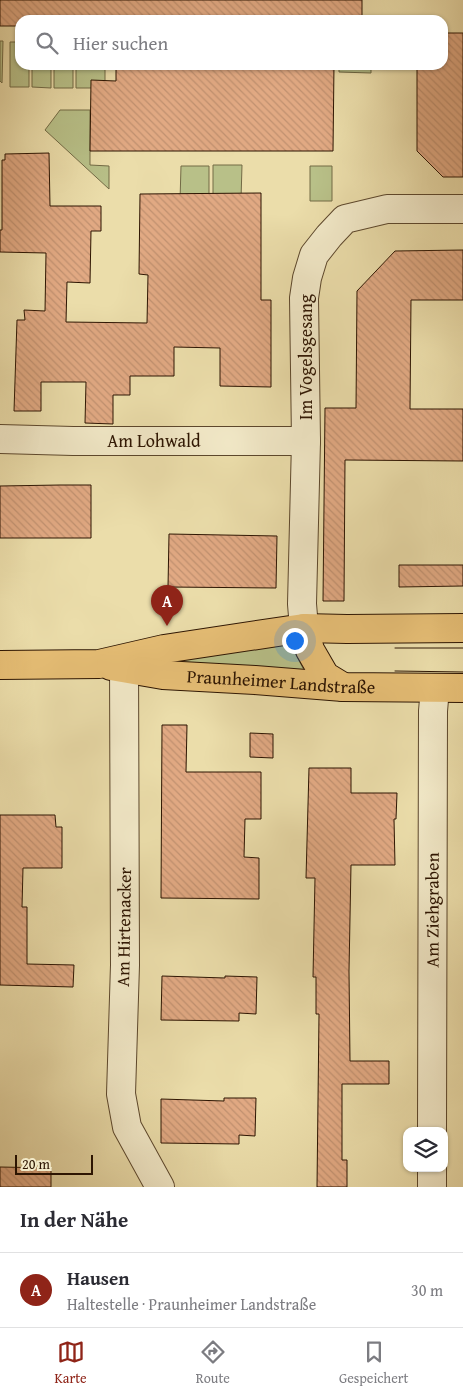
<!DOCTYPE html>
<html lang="de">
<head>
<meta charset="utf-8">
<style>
	body { margin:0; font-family:"Gentium Book Plus",serif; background:#f2f2f3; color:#2b2b33 }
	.controls { position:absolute; right:15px; bottom:15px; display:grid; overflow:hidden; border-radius:10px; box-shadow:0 1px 4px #0004 }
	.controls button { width:45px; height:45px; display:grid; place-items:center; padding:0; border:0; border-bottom:1px solid #e1e1e2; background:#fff; color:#2b2b33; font:25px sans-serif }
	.scale { position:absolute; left:15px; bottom:12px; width:78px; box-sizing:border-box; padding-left:5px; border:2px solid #2d1502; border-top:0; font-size:14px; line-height:18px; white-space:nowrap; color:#2d1502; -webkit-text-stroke:4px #f2e9c8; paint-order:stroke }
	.you { position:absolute; left:294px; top:640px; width:18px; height:18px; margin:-12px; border:4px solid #fff; border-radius:50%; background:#1a73e8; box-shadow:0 0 0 8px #1a73e833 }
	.badge { display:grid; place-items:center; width:32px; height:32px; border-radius:50%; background:#8f2418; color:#fff; font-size:16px; font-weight:700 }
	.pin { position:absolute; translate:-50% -41px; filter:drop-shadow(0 1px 2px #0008) }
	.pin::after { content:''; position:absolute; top:26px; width:18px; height:15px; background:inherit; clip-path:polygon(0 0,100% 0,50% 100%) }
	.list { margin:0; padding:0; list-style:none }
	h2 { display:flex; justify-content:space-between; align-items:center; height:65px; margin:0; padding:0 20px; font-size:21px }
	h2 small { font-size:16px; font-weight:400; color:#7c7c81 }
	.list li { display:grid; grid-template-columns:32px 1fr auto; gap:15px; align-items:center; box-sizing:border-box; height:75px; padding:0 20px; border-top:1px solid #e1e1e2 }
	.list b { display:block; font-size:19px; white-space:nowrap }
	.list p { margin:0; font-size:16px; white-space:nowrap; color:#7c7c81 }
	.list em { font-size:16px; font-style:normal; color:#7c7c81 }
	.icon { flex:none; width:28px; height:28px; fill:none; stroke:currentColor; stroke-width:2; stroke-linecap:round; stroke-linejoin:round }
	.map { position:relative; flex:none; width:463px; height:1187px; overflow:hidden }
	.search { position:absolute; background:#fff; box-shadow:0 1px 4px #0004; left:15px; right:15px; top:15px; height:55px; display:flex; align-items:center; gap:12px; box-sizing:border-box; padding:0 18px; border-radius:15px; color:#7c7c81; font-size:19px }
	.sheet { height:140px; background:#fff }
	nav { display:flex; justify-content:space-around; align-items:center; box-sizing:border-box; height:70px; border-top:1px solid #e1e1e2; background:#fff; font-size:14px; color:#7c7c81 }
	nav a { display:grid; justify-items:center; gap:2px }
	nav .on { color:#8f2418 }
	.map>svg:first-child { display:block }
</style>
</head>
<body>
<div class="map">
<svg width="463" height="1187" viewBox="0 0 463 1187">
	<defs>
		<pattern id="building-back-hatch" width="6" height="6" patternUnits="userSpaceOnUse" patternTransform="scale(1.25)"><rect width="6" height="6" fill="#e1a983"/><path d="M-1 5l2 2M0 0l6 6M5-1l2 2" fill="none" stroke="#c19170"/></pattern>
	</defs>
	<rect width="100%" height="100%" fill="#ebddaa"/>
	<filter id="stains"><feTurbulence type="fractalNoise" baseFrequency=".004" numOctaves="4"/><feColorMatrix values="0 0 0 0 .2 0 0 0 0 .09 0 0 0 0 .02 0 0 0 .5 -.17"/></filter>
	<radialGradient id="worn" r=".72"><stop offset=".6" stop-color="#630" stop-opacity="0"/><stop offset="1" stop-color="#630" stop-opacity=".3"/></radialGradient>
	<!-- grass -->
	<path fill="#b8c088" stroke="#726a45" d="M 0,41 L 3,41 L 2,83 L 0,81 Z
		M 10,42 L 20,42 L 20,65 L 29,65 L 29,87 L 10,87 Z
		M 32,65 L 51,65 L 51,88 L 32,87 Z
		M 54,65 L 73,65 L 73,88 L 54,88 Z
		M 76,65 L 105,65 L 105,88 L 76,88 Z
		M 339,65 L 371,65 L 371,73 L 339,72 Z
		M 60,110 L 90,110 L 90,165 L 109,166 L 109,189 L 45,130 Z
		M 213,165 L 242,165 L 241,200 L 213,200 Z
		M 181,166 L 209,166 L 209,201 L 180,201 Z
		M 310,166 L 332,166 L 332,201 L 310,201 Z
		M 292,642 L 296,655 L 304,670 L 214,671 L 148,657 Z"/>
	<!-- building -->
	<path fill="url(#building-back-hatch)" stroke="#2d1502" d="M 0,0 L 362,0 L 362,20 L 20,20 L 20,26 L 0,26 Z
		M 443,33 L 463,33 L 463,177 L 443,177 L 417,151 L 417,65 L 443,65 Z
		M 116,65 L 334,65 L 333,151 L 90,151 L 91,80 L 116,81 Z
		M 49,153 L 50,206 L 101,206 L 101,231 L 91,231 L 90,283 L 67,282 L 66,322 L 147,323 L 148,275 L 139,274 L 140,194 L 261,193 L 261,300 L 271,300 L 271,387 L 220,386 L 220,348 L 174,347 L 174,376 L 130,376 L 130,395 L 113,395 L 113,424 L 85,423 L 86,382 L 41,382 L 41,411 L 14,411 L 17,320 L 25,320 L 24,310 L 45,311 L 46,253 L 0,252 L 0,230 L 2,230 L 2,160 L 5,160 L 5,154 Z
		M 463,250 L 463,300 L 411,300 L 410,409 L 463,409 L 463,461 L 345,460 L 344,601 L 323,601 L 325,408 L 356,408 L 357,291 L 395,251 Z
		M 60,485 L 91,485 L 91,538 L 0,538 L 0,486 Z
		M 169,534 L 277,536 L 276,588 L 168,587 Z
		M 399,565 L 463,565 L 463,586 L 399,587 Z
		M 162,725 L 187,725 L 186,772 L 261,772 L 261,819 L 245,819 L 244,857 L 259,858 L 259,899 L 161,898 Z
		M 250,733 L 273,734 L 273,758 L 250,757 Z
		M 309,768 L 351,768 L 351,793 L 397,793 L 396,819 L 394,819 L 395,865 L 351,865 L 349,971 L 350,1061 L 389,1061 L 389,1084 L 342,1084 L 342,1160 L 347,1160 L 347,1187 L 317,1187 L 319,1014 L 316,1014 L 316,977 L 313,977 L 315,878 L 306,878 Z
		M 0,815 L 55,815 L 56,827 L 62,827 L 62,868 L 23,868 L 22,907 L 27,907 L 27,964 L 74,965 L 73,987 L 0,985 Z
		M 162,976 L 225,978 L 225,976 L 257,977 L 256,1014 L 239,1013 L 239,1021 L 161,1020 Z
		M 224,1098 L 256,1098 L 255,1136 L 239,1135 L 239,1144 L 161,1143 L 161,1099 L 224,1101 Z
		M 0,1167 L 51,1168 L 51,1187 L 0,1187 Z"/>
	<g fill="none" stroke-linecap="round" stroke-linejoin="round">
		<defs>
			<g id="minor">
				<path id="s1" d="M 0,439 L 73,441 L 306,441"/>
				<path d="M 304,628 L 302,604 L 306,441 L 304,298 L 307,278 L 314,255 L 329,236 L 345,219 L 387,209 L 463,209"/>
				<path d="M 124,659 L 125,965 L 121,1094 L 127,1127 L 160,1187"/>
				<path id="s2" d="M 432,1131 L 433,711 L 435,688"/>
				<path d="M 432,1187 L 432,1168"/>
			</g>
			<g id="major">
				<path d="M 304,628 L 310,650 L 325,676 L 343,687"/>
				<path d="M 0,665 L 99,664 L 164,649 L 304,628 L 347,629 L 463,628"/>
				<path id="s3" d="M 111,666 L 163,675 L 255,680 L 343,687 L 463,688"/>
			</g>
		</defs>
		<!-- minor casing -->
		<use href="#minor" stroke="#5c472c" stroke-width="30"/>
		<!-- major casing -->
		<use href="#major" stroke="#2d1502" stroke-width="30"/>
		<!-- minor -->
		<use href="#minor" stroke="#f2e9c8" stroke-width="28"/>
		<!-- major -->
		<use href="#major" stroke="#e6be75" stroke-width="28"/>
		<!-- tram -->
		<path stroke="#2d1502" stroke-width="1" d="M 395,648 L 463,648
			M 395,671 L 463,672"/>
	</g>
	<g text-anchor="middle" stroke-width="4" stroke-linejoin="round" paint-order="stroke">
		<!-- street labels -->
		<g font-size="18" fill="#2d1502" stroke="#f2e9c8">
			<text transform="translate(306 357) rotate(-90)" y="6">Im Vogelsgesang</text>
			<text dy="6" stroke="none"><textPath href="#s1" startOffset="154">Am Lohwald</textPath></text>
			<text dy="6" stroke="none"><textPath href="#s3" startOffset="171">Praunheimer Landstraße</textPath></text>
			<text dy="6" stroke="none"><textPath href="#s2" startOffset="221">Am Ziehgraben</textPath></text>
			<text transform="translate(124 927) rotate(-89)" y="6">Am Hirtenacker</text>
		</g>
	</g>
	<rect width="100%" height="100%" filter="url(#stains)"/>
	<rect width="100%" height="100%" fill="url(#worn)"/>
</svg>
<div class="controls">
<button><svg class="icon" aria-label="layers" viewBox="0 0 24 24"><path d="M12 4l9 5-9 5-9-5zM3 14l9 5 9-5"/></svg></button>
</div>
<div class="scale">20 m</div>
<div class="you"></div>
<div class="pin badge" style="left:167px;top:626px">A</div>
<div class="search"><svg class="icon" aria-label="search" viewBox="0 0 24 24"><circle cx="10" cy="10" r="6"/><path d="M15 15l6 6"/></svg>Hier suchen</div>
</div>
<section class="sheet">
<h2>In der Nähe<small></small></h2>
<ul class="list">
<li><span class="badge">A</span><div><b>Hausen</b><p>Haltestelle · Praunheimer Landstraße</p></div><em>30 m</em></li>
</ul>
</section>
<nav>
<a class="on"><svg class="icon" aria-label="map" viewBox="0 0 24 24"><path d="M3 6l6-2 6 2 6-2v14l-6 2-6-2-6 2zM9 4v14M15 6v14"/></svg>Karte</a>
<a><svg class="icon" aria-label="directions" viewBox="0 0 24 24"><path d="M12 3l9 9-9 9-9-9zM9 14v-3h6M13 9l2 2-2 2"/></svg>Route</a>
<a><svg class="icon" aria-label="saved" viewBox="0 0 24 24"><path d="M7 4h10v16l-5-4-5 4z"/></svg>Gespeichert</a>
</nav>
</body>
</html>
